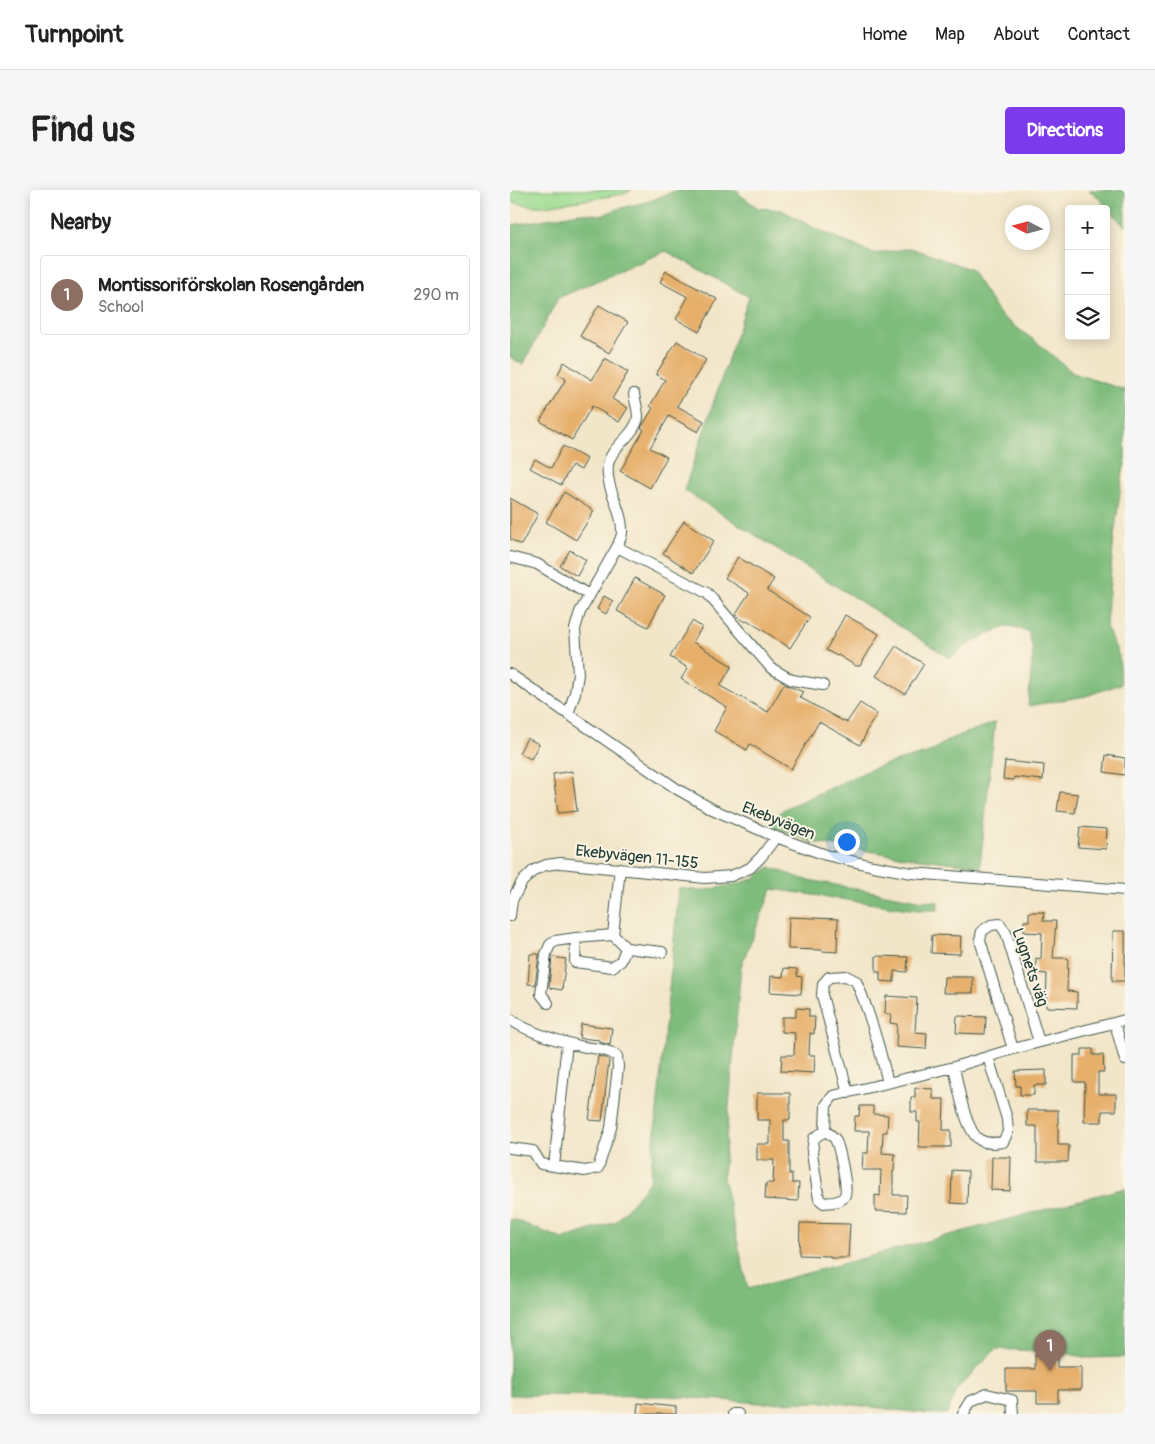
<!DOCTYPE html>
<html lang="en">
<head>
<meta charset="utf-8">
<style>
	body { margin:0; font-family:Pangolin,sans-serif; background:#f6f6f6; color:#222 }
	.controls { position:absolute; right:15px; top:15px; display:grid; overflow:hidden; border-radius:5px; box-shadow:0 2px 12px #0003 }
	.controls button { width:45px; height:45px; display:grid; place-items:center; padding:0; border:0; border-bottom:1px solid #e0e0e0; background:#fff; color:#222; font:25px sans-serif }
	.compass { position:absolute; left:495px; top:15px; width:45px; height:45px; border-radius:50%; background:#fff; box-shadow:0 2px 12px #0003; rotate:276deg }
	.you { position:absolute; left:336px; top:651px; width:18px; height:18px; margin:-12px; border:4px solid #fff; border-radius:50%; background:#1a73e8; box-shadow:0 0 0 8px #1a73e833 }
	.badge { display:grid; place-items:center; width:32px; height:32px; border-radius:50%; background:#7c3aed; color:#fff; font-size:16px; font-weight:700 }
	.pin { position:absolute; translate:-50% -41px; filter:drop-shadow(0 1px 2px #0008) }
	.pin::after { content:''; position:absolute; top:26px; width:18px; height:15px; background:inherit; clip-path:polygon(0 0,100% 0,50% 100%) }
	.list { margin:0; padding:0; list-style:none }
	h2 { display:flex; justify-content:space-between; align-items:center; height:65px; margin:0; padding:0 20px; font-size:21px }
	h2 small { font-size:16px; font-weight:400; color:#767676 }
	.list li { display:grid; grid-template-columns:32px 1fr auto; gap:15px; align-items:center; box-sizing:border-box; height:80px; margin:0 10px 10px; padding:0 10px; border:1px solid #e0e0e0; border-radius:5px }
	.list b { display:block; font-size:19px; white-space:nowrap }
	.list p { margin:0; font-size:16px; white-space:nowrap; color:#767676 }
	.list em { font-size:16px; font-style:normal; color:#767676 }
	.icon { flex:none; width:28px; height:28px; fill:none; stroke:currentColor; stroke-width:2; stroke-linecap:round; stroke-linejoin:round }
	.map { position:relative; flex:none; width:615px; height:1224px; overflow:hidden; border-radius:5px }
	header { display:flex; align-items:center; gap:30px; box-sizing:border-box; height:70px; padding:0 25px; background:#fff; border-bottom:1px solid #e0e0e0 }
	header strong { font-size:24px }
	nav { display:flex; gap:28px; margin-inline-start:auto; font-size:18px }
	.intro { display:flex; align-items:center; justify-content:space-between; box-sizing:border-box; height:120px; padding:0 30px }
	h1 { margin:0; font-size:35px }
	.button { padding:12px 22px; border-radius:5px; background:#7c3aed; color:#fff; font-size:18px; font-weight:700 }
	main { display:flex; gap:30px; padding:0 30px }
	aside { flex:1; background:#fff; border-radius:5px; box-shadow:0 2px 12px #0003 }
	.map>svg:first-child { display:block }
</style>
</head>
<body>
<header>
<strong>Turnpoint</strong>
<nav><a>Home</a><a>Map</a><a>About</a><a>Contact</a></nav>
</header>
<div class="intro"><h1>Find us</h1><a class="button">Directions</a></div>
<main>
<aside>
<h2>Nearby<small></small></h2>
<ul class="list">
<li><span class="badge" style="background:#8d6e63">1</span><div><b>Montissoriförskolan Rosengården</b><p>School</p></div><em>290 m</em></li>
</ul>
</aside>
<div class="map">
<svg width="615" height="1224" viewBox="0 0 615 1224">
	<rect width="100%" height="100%" fill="#fcf5e5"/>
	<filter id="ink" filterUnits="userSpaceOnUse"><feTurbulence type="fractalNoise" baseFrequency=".02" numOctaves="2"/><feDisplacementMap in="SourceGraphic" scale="10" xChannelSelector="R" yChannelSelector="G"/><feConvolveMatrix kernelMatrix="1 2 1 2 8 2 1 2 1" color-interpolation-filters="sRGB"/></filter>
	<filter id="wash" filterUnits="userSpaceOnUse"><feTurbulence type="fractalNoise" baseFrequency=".0096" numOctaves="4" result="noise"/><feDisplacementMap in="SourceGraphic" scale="20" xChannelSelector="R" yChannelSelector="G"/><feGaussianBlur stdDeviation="1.12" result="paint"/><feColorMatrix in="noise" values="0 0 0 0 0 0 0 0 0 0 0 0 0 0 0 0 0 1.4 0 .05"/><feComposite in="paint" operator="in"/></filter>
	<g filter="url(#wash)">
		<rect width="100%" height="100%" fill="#f2e6c9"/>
		<!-- green -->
		<path fill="#9ddc91" stroke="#5e8c62" d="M 0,0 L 122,0 L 114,4 L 35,16 L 23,16 L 0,12 Z"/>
		<!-- forest -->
		<path fill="#7ebc7b" stroke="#4e7c58" d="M 167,0 L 228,0 L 229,4 L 248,18 L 272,20 L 302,37 L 364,64 L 401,58 L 460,79 L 491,126 L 529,154 L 563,183 L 615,200 L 615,274 L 613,281 L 604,346 L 596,436 L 609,466 L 611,494 L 576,506 L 518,516 L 523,460 L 518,441 L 499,436 L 482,442 L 457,455 L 440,468 L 174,300 L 239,107 L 156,61 L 48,108 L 13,175 L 0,167 L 0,37 L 2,35 L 70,23 L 93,25 L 107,19 L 140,11 Z
			M 579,0 L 615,0 L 615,37 L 588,7 Z
			M 485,532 L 470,676 L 403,668 L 301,652 L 262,636 L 260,631 L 274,619 L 366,577 L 420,562 L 440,549 Z
			M 260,677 L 293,689 L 408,710 L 428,712 L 428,720 L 406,720 L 262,699 L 231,776 L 213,987 L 238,1099 L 615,998 L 615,1167 L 578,1168 L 549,1162 L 486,1159 L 446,1200 L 437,1224 L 421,1224 L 319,1212 L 250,1213 L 159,1206 L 0,1205 L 0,1030 L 5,1030 L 52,1049 L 106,1032 L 140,991 L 169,698 L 191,701 L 223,695 L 243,689 Z"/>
		<g id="blocks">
			<!-- building -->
			<path fill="#e6af6b" d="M 156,81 L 207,109 L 189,142 L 166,129 L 178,107 L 150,92 Z
				M 89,115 L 118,132 L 99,163 L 70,146 Z
				M 167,151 L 196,170 L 167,216 L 194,231 L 188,242 L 159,226 L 140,258 L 157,267 L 140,298 L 110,281 L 134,240 L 131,238 L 143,218 L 140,216 L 155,190 L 146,184 Z
				M 95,168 L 118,182 L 102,209 L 118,218 L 109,232 L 82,216 L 62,250 L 30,231 L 56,189 L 48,184 L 54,172 L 82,190 Z
				M 53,256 L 77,269 L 71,280 L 62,275 L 51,295 L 20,278 L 25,269 L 41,278 Z
				M 54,302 L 84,321 L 66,350 L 36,332 Z
				M 0,308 L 28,324 L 11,355 L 0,349 Z
				M 174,331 L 204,351 L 183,383 L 153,363 Z
				M 60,360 L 76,370 L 67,386 L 50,376 Z
				M 228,367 L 264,389 L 257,400 L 300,427 L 280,458 L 237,430 L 236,432 L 225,425 L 239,403 L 215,388 Z
				M 125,388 L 155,405 L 138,437 L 107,421 Z
				M 94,406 L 103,411 L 96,424 L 87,419 Z
				M 335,425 L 369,444 L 350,476 L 346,476 L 328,465 L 327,466 L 316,460 Z
				M 182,431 L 192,437 L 183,452 L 222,476 L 210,496 L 258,522 L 274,494 L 293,502 L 289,507 L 333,531 L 334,530 L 337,532 L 350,513 L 367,524 L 355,543 L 356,544 L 350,555 L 309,532 L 281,579 L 240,554 L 237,560 L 204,541 L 217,517 L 171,489 L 178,478 L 160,467 Z
				M 386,456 L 414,474 L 395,504 L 366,486 Z
				M 17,548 L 29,554 L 21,569 L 9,563 Z
				M 596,565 L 615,568 L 615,585 L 594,582 Z
				M 495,571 L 534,575 L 533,590 L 504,587 L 504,590 L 493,589 Z
				M 62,581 L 67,621 L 48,623 L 43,584 Z
				M 550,602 L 568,604 L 565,623 L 547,621 Z
				M 570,637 L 597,639 L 596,659 L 568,657 Z
				M 519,722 L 534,722 L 533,731 L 546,731 L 543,768 L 558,768 L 557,801 L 567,802 L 567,818 L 536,817 L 537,784 L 526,783 L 526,768 L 531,769 L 532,743 L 514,742 L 514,731 L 519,731 Z
				M 279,727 L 328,729 L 327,762 L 312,761 L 312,760 L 278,759 Z
				M 603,741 L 615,741 L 615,791 L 602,791 Z
				M 422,745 L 451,746 L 450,764 L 421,763 Z
				M 20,764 L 29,764 L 25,795 L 18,794 Z
				M 366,766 L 398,767 L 397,782 L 384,781 L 384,792 L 370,791 L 370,782 L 366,782 Z
				M 42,767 L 56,769 L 52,800 L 40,798 L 40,797 L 39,796 Z
				M 274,778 L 287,779 L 287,786 L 292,787 L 291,804 L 260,802 L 261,786 L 273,787 Z
				M 434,787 L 463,787 L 463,803 L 433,803 Z
				M 376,806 L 407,808 L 405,842 L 417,843 L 416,859 L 386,857 L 387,834 L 380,833 L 381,824 L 375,824 Z
				M 286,818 L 299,819 L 299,827 L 305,827 L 304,844 L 300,843 L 299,865 L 305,865 L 304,883 L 271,881 L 272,865 L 284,865 L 285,843 L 272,842 L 272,827 L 286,827 Z
				M 447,826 L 476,827 L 475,844 L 446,843 Z
				M 71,834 L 102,838 L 100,855 L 90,852 L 90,850 L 69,848 Z
				M 572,859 L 583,859 L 583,865 L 593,865 L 594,882 L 588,882 L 588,904 L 606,904 L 606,921 L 592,921 L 592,932 L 574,932 L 575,892 L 564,892 L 564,865 L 572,865 Z
				M 88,866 L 98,869 L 99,871 L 92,931 L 79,930 Z
				M 536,880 L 536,895 L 524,895 L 524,905 L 510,905 L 510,896 L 506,896 L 505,881 Z
				M 405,898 L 423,899 L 423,909 L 434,909 L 433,940 L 441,940 L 441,957 L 409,957 L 410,932 L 407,932 L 407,922 L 401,922 L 401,907 L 405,907 Z
				M 247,903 L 280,903 L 280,930 L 274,930 L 274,951 L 279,951 L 279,984 L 282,984 L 282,993 L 289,993 L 288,1011 L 255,1009 L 256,993 L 263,993 L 264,970 L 247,970 L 247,954 L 260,954 L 260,930 L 247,930 Z
				M 350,916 L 363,916 L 363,924 L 378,925 L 377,942 L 373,942 L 372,963 L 385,964 L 384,981 L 383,981 L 383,1005 L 397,1005 L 396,1022 L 365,1021 L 365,1005 L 370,1006 L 371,980 L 352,980 L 353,963 L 358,963 L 359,941 L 344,941 L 345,926 L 349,926 Z
				M 517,920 L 548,920 L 548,955 L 559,955 L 558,972 L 527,972 L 527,936 L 517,936 Z
				M 482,967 L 501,967 L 500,1001 L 481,1000 Z
				M 442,980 L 458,981 L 457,1014 L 441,1013 Z
				M 290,1033 L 340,1034 L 338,1068 L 320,1068 L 320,1066 L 289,1065 Z
				M 525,1165 L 547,1165 L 547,1177 L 571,1177 L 571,1200 L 548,1200 L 548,1213 L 527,1213 L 527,1201 L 496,1201 L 496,1179 L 525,1179 Z
				M 128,1213 L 166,1217 L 166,1224 L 127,1224 Z"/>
		</g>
	</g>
	<g filter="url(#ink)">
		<use href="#blocks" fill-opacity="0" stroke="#3f564a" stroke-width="1"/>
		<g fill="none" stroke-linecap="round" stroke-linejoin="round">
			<defs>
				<path id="minor" d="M 107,357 C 109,352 112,347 112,342 C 113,319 95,299 98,275 C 100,257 126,245 128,227 C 128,220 125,211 124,204
					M 0,367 L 27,374 L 79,405
					M 0,484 L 167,599 L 202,619 L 266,647 L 316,665 L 363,676 L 402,683 L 615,700
					M 58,524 L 65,503 L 68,484 L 65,439 L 70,422 L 107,357 L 197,403 L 261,478 L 282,490 L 313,495
					M 0,726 L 2,710 L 12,692 L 24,680 L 36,675 L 51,673 L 195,688 L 221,686 L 240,678 L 251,667 L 266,647
					M 103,745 L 110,678
					M 66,748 L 65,772 L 102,777 L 111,771 L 116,758
					M 38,813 L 31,804 L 36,764 L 40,755 L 45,751 L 66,748 L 103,745 L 116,758 L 152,762
					M 0,829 C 17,842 49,851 70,856 C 83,859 96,858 107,866 L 108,877 L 101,938 L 88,978 L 75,981 L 31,974 L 23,961 L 0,958
					M 605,833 L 615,870
					M 503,859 L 470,750 L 472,741 L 481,735 L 490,734 L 496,743 L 529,852
					M 444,877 C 448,895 455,941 470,950 C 477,954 485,953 493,952 L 498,942 L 497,929 L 478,867
					M 338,903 L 312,805 L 313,794 L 319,787 L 336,786 L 346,791 C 360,823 370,859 378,893
					M 315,941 L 316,915 L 323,906 L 444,877 L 503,859 L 615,830
					M 315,941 C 318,943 323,946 325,949 C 329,956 338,997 335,1005 C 332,1013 321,1012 314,1013 L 309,1009 L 302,963 L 304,948 Z
					M 44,976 L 57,853
					M 223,1224 L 228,1224
					M 453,1224 L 461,1211 L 477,1204 L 502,1210 L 503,1224"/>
			</defs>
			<!-- minor casing -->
			<use href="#minor" stroke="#3f564a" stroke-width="12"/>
			<!-- minor -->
			<use href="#minor" stroke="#fff" stroke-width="10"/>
		</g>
	</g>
	<g text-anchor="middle" stroke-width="4" stroke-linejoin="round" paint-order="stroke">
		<!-- street labels -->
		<g font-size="16" fill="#1f3d34" stroke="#fcf5e5">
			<text transform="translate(269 630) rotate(22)" y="6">Ekebyvägen</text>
			<text transform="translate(127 666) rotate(6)" y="6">Ekebyvägen 11-155</text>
			<text transform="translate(521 777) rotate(71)" y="6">Lugnets väg</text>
		</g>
	</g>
</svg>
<div class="controls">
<button>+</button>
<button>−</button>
<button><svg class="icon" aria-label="layers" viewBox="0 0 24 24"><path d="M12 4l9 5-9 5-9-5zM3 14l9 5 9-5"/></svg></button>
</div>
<svg class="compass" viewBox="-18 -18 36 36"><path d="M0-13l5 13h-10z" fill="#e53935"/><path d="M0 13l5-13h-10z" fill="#767676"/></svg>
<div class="you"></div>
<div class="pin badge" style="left:540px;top:1181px;background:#8d6e63">1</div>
</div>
</main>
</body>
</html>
